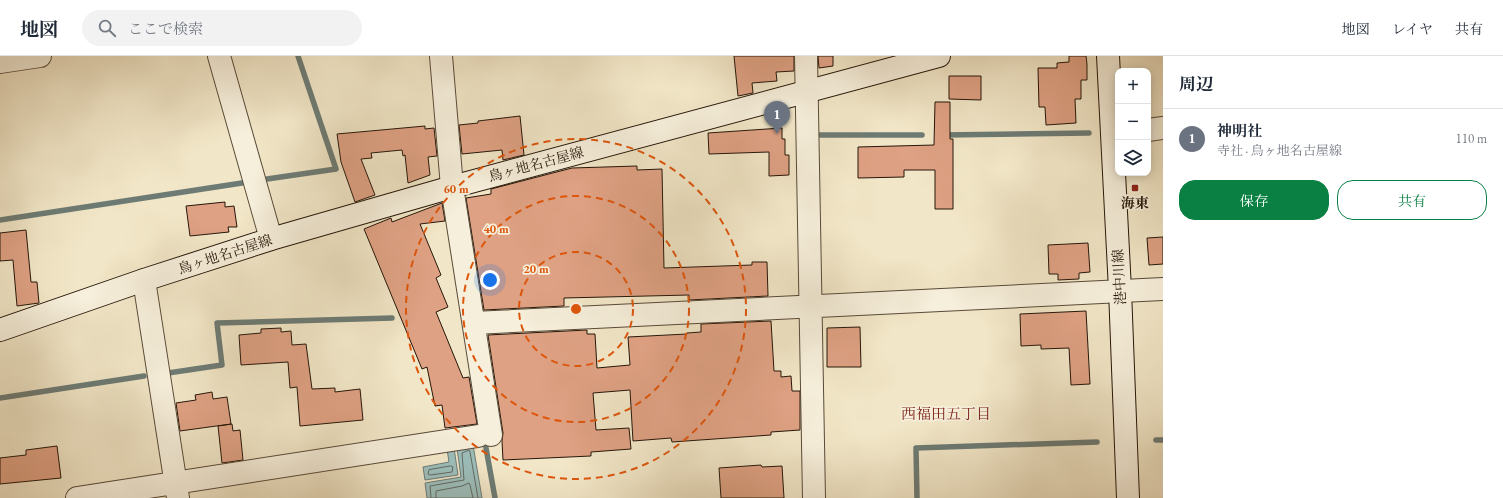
<!DOCTYPE html>
<html lang="ja">
<head>
<meta charset="utf-8">
<style>
	body { margin:0; font-family:"EB Garamond","Noto Serif JP",serif; background:#f2f2f3; color:#1f2937 }
	.controls { position:absolute; right:12px; top:12px; display:grid; overflow:hidden; border-radius:8px; box-shadow:0 2px 10px #0003 }
	.controls button { width:36px; height:36px; display:grid; place-items:center; padding:0; border:0; border-bottom:1px solid #e0e1e3; background:#fff; color:#1f2937; font:20px sans-serif }
	.you { position:absolute; left:490px; top:224px; width:14px; height:14px; margin:-10px; border:3px solid #fff; border-radius:50%; background:#1a73e8; box-shadow:0 0 0 6px #1a73e833 }
	.badge { display:grid; place-items:center; width:26px; height:26px; border-radius:50%; background:#0b8043; color:#fff; font-size:13px; font-weight:700 }
	.pin { position:absolute; translate:-50% -33px; filter:drop-shadow(0 1px 2px #0008) }
	.pin::after { content:''; position:absolute; top:21px; width:14px; height:12px; background:inherit; clip-path:polygon(0 0,100% 0,50% 100%) }
	.list { margin:0; padding:0; list-style:none }
	h2 { display:flex; justify-content:space-between; align-items:center; height:52px; margin:0; padding:0 16px; font-size:17px }
	h2 small { font-size:13px; font-weight:400; color:#747a83 }
	.list li { display:grid; grid-template-columns:26px 1fr auto; gap:12px; align-items:center; box-sizing:border-box; height:60px; padding:0 16px; border-top:1px solid #e0e1e3 }
	.list b { display:block; font-size:15px; white-space:nowrap }
	.list p { margin:0; font-size:13px; white-space:nowrap; color:#747a83 }
	.list em { font-size:13px; font-style:normal; color:#747a83 }
	.actions { display:flex; gap:8px; padding:12px 16px }
	.actions a { flex:1; padding:9px 0; border:1px solid #0b8043; border-radius:16px; text-align:center; font-size:14px; color:#0b8043 }
	.actions .main { background:#0b8043; color:#fff }
	.icon { flex:none; width:22px; height:22px; fill:none; stroke:currentColor; stroke-width:2; stroke-linecap:round; stroke-linejoin:round }
	.map { position:relative; flex:none; width:1163px; height:442px; overflow:hidden }
	header { display:flex; align-items:center; gap:24px; box-sizing:border-box; height:56px; padding:0 20px; background:#fff; border-bottom:1px solid #e0e1e3 }
	header strong { font-size:19px }
	nav { display:flex; gap:22px; margin-inline-start:auto; font-size:14px }
	.search { width:280px; height:36px; background:#f2f2f3; display:flex; align-items:center; gap:10px; box-sizing:border-box; padding:0 14px; border-radius:22px; color:#747a83; font-size:15px }
	main { display:flex }
	aside { flex:1; background:#fff }
	.map>svg:first-child { display:block }
</style>
</head>
<body>
<header>
<strong>地図</strong>
<div class="search"><svg class="icon" aria-label="search" viewBox="0 0 24 24"><circle cx="10" cy="10" r="6"/><path d="M15 15l6 6"/></svg>ここで検索</div>
<nav><a>地図</a><a>レイヤ</a><a>共有</a></nav>
</header>
<main>
<div class="map">
<svg width="1163" height="442" viewBox="0 0 1163 442">
	<rect width="100%" height="100%" fill="#f1e6c7"/>
	<filter id="stains"><feTurbulence type="fractalNoise" baseFrequency=".005" numOctaves="4"/><feColorMatrix values="0 0 0 0 .2 0 0 0 0 .09 0 0 0 0 .02 0 0 0 .5 -.17"/></filter>
	<radialGradient id="worn" r=".72"><stop offset=".6" stop-color="#630" stop-opacity="0"/><stop offset="1" stop-color="#630" stop-opacity=".3"/></radialGradient>
	<!-- water -->
	<path fill="#9cbebb" stroke="#6d7b74" d="M 473,389 L 482,442 L 427,442 L 425,427 L 461,421 L 457,392 Z
		M 454,392 L 458,419 L 425,424 L 423,411 L 449,406 L 447,393 Z"/>
	<g fill="none" stroke-linecap="round" stroke-linejoin="round">
		<!-- shore -->
		<path stroke="#616a62" stroke-width="1" d="M 451,410 L 453,411 L 452,416 L 430,419 L 428,418 L 429,414 Z
			M 431,442 L 430,430 L 464,424 L 462,397 L 469,394 L 470,396 L 478,442
			M 436,442 L 436,435 L 462,430 L 469,427 L 470,429 L 473,442"/>
		<!-- stream -->
		<path stroke="#6d7b74" stroke-width="5.5" d="M 943,79 L 1089,77
			M 816,83 L 816,79 L 922,79
			M 267,123 L 336,113 L 298,0
			M 0,164 L 242,127
			M 168,317 L 222,309 L 217,267 L 392,262
			M 0,342 L 144,320
			M 484,381 L 495,442
			M 1156,384 L 1163,384
			M 917,442 L 916,392 L 1097,386"/>
	</g>
	<!-- building -->
	<path fill="#dea183" stroke="#261609" d="M 734,0 L 794,0 L 794,15 L 776,16 L 777,25 L 752,27 L 753,37 L 738,40 Z
		M 818,0 L 833,0 L 833,10 L 819,12 Z
		M 1069,0 L 1086,0 L 1087,8 L 1087,24 L 1081,24 L 1081,43 L 1075,43 L 1076,67 L 1046,69 L 1045,51 L 1039,51 L 1038,12 L 1057,12 L 1057,7 L 1069,6 Z
		M 949,20 L 981,20 L 981,44 L 949,43 Z
		M 935,46 L 950,46 L 950,83 L 953,83 L 953,153 L 935,153 L 935,114 L 904,114 L 904,121 L 858,122 L 858,91 L 934,89 Z
		M 520,60 L 524,99 L 503,104 L 502,94 L 462,98 L 459,69 L 478,67 L 478,65 Z
		M 425,70 L 425,73 L 434,72 L 437,100 L 428,101 L 430,119 L 408,127 L 405,99 L 403,100 L 402,94 L 371,97 L 372,102 L 361,103 L 375,139 L 355,146 L 341,106 L 337,78 Z
		M 782,72 L 782,83 L 785,83 L 785,99 L 789,99 L 789,119 L 769,120 L 769,96 L 709,98 L 708,77 Z
		M 637,110 L 637,114 L 662,113 L 664,212 L 752,209 L 752,206 L 767,206 L 768,240 L 689,244 L 689,239 L 564,242 L 564,250 L 484,254 L 466,142 L 491,138 L 491,133 L 572,112 Z
		M 225,146 L 225,151 L 234,150 L 237,171 L 228,171 L 229,176 L 190,180 L 186,150 Z
		M 442,147 L 445,165 L 420,168 L 441,219 L 436,222 L 448,251 L 436,256 L 463,322 L 469,321 L 477,368 L 445,372 L 442,349 L 435,350 L 427,311 L 422,313 L 364,173 L 391,162 L 392,166 Z
		M 26,174 L 31,226 L 37,226 L 39,247 L 17,250 L 13,204 L 0,205 L 0,177 Z
		M 1163,181 L 1163,208 L 1149,209 L 1147,182 Z
		M 1088,187 L 1090,216 L 1079,217 L 1079,223 L 1058,224 L 1058,218 L 1049,218 L 1048,189 Z
		M 1086,255 L 1090,328 L 1071,329 L 1069,292 L 1041,293 L 1041,289 L 1021,290 L 1020,258 Z
		M 771,265 L 774,315 L 781,315 L 781,321 L 791,320 L 792,335 L 800,335 L 800,374 L 771,376 L 771,379 L 672,386 L 671,382 L 633,385 L 630,334 L 593,337 L 596,374 L 629,372 L 631,393 L 591,396 L 591,400 L 503,404 L 502,385 L 503,377 L 488,279 L 587,274 L 587,278 L 595,278 L 597,312 L 630,309 L 628,281 L 687,278 L 687,277 L 701,276 L 701,268 Z
		M 860,271 L 861,311 L 827,311 L 827,272 Z
		M 281,272 L 281,276 L 291,275 L 292,289 L 306,288 L 312,333 L 335,332 L 335,336 L 360,333 L 363,364 L 300,370 L 297,331 L 290,332 L 288,306 L 241,309 L 239,279 L 261,277 L 261,273 Z
		M 212,336 L 213,343 L 227,341 L 231,368 L 180,375 L 176,347 L 196,344 L 195,339 Z
		M 232,368 L 233,375 L 240,374 L 243,404 L 222,407 L 218,370 Z
		M 57,390 L 61,422 L 0,428 L 0,402 L 26,399 L 26,394 Z
		M 761,409 L 762,411 L 782,410 L 784,442 L 721,442 L 719,412 Z"/>
	<g fill="none" stroke-linecap="round" stroke-linejoin="round">
		<defs>
			<path id="minor" d="M 219,0 L 271,183
				M 441,0 L 452,131 L 491,379
				M 806,0 L 814,442
				M 0,6 L 40,0
				M 1148,74 L 1163,72
				M 144,224 L 178,442
				M 474,267 L 1163,233
				M 77,442 L 478,380"/>
			<path id="secondary" d="M 1108,0 L 1120,234 L 1128,442
				M 0,274 L 144,224 L 271,183 L 452,131 L 939,0"/>
		</defs>
		<!-- minor casing -->
		<use href="#minor" stroke="#594a38" stroke-width="24"/>
		<!-- secondary casing -->
		<use href="#secondary" stroke="#261609" stroke-width="24"/>
		<!-- minor -->
		<use href="#minor" stroke="#f6efdb" stroke-width="22"/>
		<!-- secondary -->
		<use href="#secondary" stroke="#f6efdb" stroke-width="22"/>
	</g>
	<!-- distance rings -->
	<g fill="none" stroke="#de560c" stroke-width="2" stroke-dasharray="7 5">
		<circle cx="576" cy="253" r="57"/>
		<circle cx="576" cy="253" r="113"/>
		<circle cx="576" cy="253" r="170"/>
	</g>
	<!-- markers -->
	<rect fill="#8f2418" stroke="#f6efdb" stroke-width="1.5" x="1131" y="128" width="8" height="8" rx="2"/>
	<g text-anchor="middle" stroke-width="3.5" stroke-linejoin="round" paint-order="stroke">
		<!-- street labels -->
		<g font-size="14" fill="#261609" stroke="#f6efdb">
			<text transform="translate(536 108) rotate(-15)" y="5">鳥ヶ地名古屋線</text>
			<text transform="translate(225 198) rotate(-18)" y="5">鳥ヶ地名古屋線</text>
			<text transform="translate(1119 221) rotate(-93)" y="5">港中川線</text>
		</g>
		<!-- poi labels -->
		<g font-size="14" font-weight="bold" fill="#261609" stroke="#f6efdb">
			<text x="1135" y="152">海東</text>
		</g>
		<!-- neighbourhood labels -->
		<g font-size="15" fill="#7a1f14" stroke="#f6efdb">
			<text x="946" y="363">西福田五丁目</text>
		</g>
	</g>
	<circle cx="576" cy="253" r="6" fill="#de560c" stroke="#f6efdb" stroke-width="2"/>
	<g font-size="12" text-anchor="middle" font-weight="bold" fill="#de560c" stroke="#f6efdb" stroke-width="3.5" stroke-linejoin="round" paint-order="stroke">
		<text x="456" y="137">60 m</text>
		<text x="496" y="177">40 m</text>
		<text x="536" y="217">20 m</text>
	</g>
	<rect width="100%" height="100%" filter="url(#stains)"/>
	<rect width="100%" height="100%" fill="url(#worn)"/>
</svg>
<div class="controls">
<button>+</button>
<button>−</button>
<button><svg class="icon" aria-label="layers" viewBox="0 0 24 24"><path d="M12 4l9 5-9 5-9-5zM3 14l9 5 9-5"/></svg></button>
</div>
<div class="you"></div>
<div class="pin badge" style="left:777px;top:78px;background:#6b7280">1</div>
</div>
<aside>
<h2>周辺<small></small></h2>
<ul class="list">
<li><span class="badge" style="background:#6b7280">1</span><div><b>神明社</b><p>寺社 · 鳥ヶ地名古屋線</p></div><em>110 m</em></li>
</ul>
<div class="actions"><a class="main">保存</a><a>共有</a></div>
</aside>
</main>
</body>
</html>
